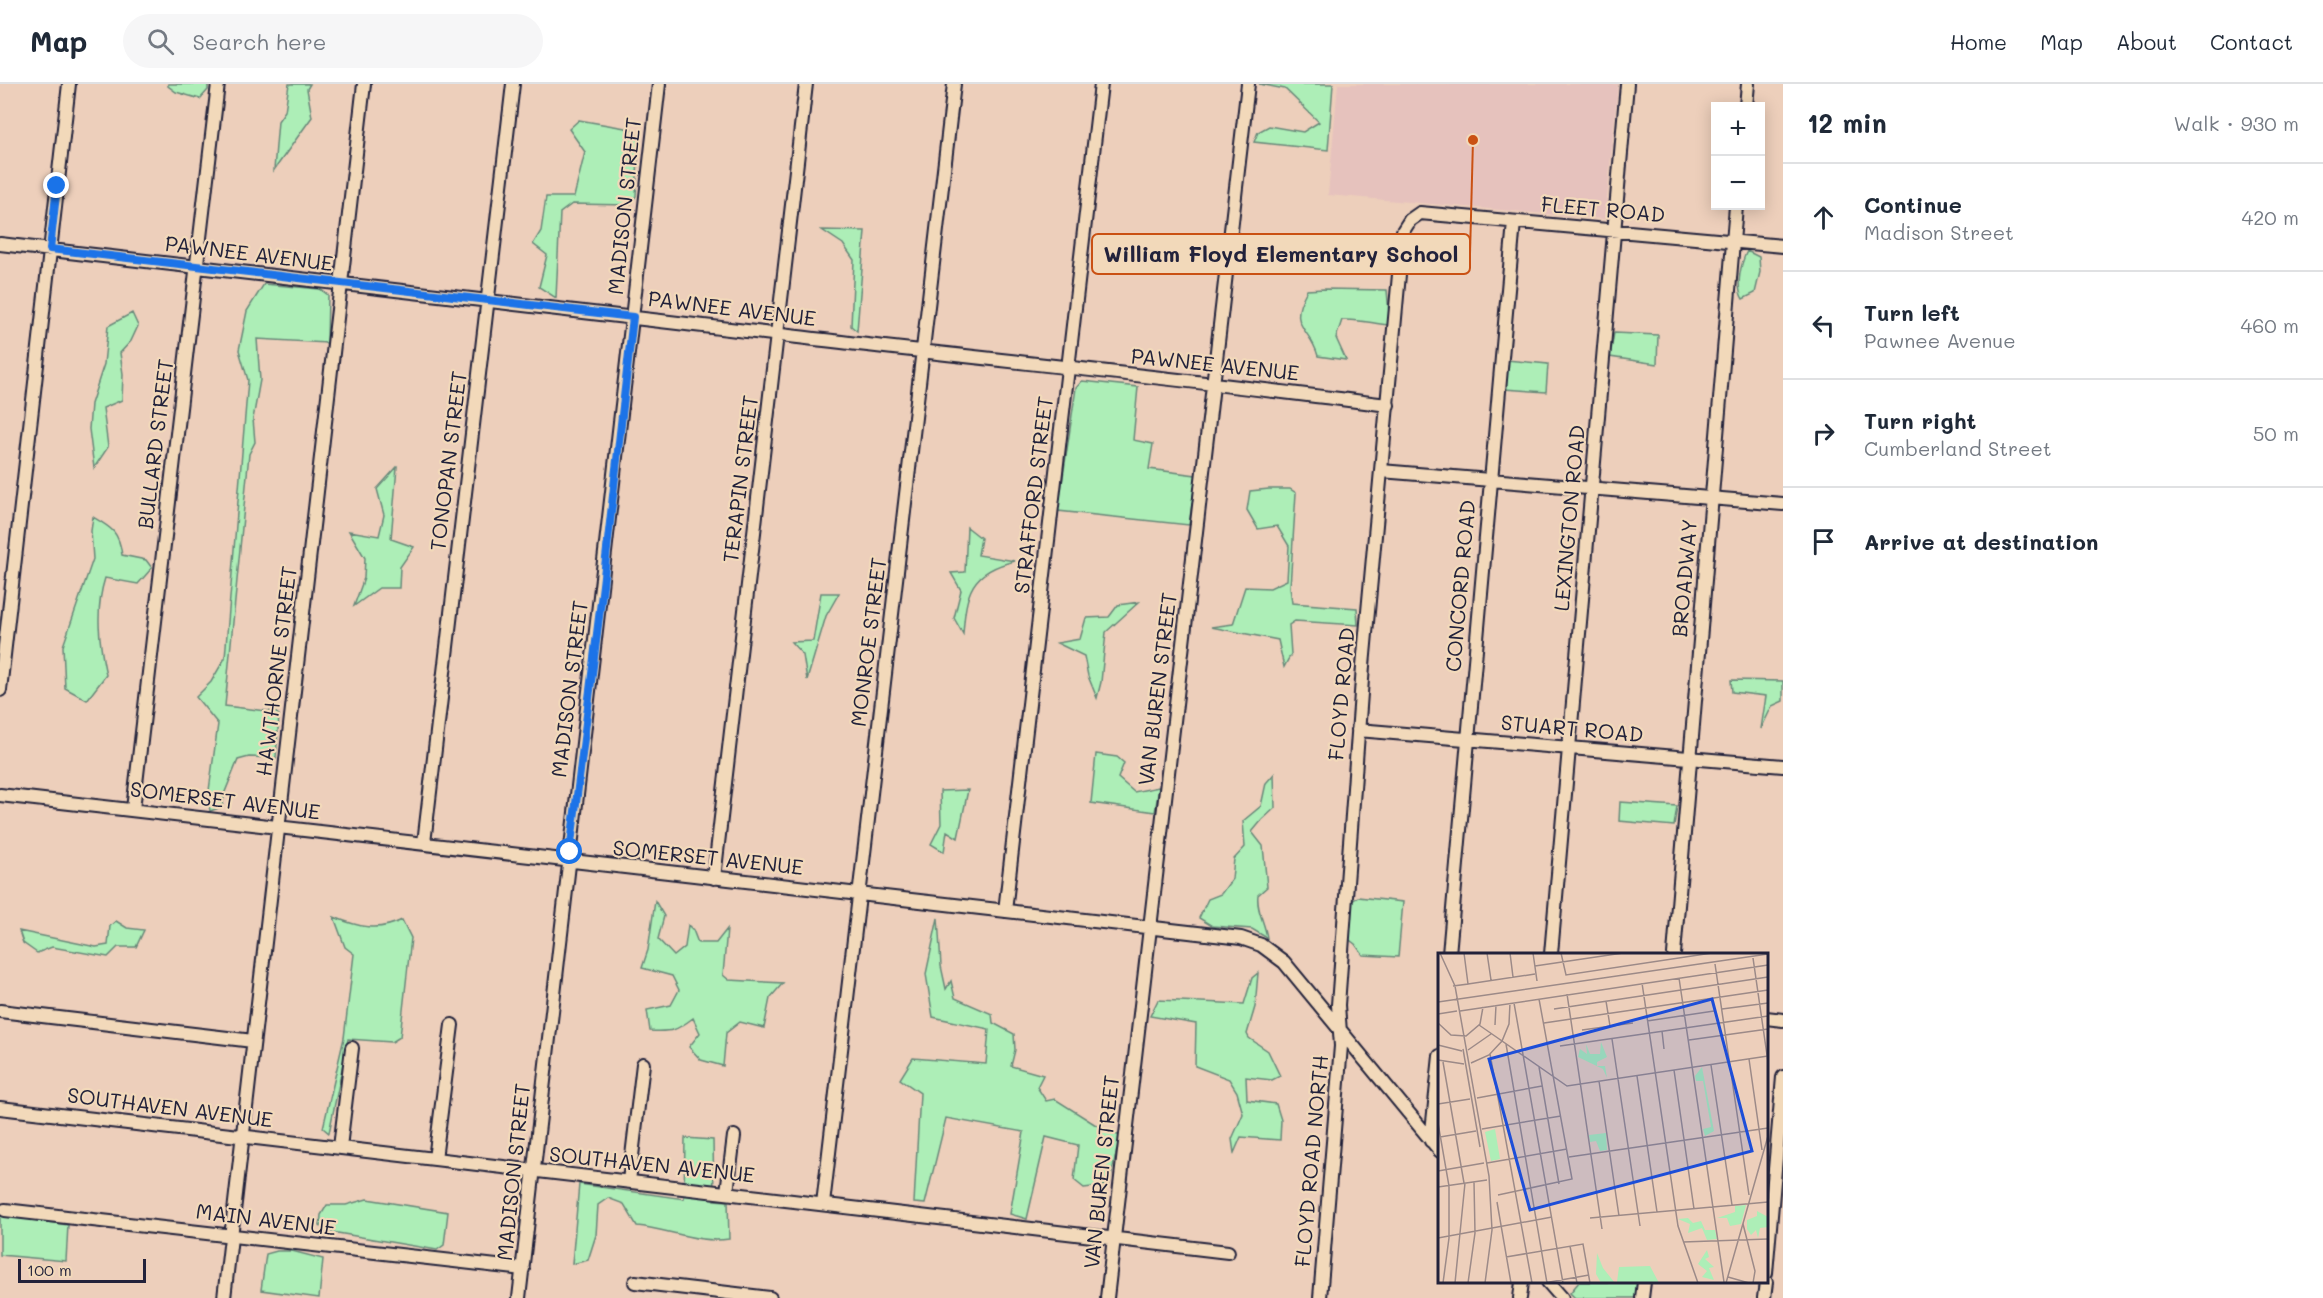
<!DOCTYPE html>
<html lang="en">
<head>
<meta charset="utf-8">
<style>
	body { margin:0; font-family:Mali,sans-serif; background:#f6f6f7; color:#1f2937 }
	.controls { position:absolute; right:18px; top:18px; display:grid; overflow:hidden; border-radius:0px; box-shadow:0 3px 15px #0003 }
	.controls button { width:54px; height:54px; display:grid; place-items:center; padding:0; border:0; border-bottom:2px solid #e0e1e3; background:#fff; color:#1f2937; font:30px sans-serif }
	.scale { position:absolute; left:18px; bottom:15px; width:128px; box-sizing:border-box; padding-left:6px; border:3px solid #22223b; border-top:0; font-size:16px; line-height:21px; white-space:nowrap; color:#22223b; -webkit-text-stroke:4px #f2d9ba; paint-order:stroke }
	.stop { position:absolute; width:18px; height:18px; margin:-14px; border:4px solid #1a73e8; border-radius:50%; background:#fff }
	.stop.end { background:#1a73e8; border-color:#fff; box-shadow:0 2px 6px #0008 }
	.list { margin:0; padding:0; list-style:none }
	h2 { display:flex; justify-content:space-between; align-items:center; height:78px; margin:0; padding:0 24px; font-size:26px }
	h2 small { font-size:20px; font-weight:400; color:#747a83 }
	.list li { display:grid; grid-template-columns:39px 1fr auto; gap:18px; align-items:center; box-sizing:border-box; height:108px; padding:0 24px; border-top:2px solid #e0e1e3 }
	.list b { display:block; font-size:22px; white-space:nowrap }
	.list p { margin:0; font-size:20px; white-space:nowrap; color:#747a83 }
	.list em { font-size:20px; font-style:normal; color:#747a83 }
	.icon { flex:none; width:33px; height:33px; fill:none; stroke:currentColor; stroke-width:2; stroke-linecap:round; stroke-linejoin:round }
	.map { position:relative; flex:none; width:1783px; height:1214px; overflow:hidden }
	header { display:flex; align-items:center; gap:36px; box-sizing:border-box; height:84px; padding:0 30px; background:#fff; border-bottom:2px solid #e0e1e3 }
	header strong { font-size:28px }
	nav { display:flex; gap:33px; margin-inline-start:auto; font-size:21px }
	.search { width:420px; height:54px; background:#f6f6f7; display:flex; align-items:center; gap:15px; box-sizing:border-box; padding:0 21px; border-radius:33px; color:#747a83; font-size:22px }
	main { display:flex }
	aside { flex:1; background:#fff }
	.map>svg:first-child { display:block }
</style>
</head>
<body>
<header>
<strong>Map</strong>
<div class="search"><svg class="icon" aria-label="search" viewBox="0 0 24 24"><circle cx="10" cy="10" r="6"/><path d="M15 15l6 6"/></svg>Search here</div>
<nav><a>Home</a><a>Map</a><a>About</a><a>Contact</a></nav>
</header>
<main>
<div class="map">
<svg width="1783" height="1214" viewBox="0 0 1783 1214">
	<rect width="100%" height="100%" fill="#edcfbb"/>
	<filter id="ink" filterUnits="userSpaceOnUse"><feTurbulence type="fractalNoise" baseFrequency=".0167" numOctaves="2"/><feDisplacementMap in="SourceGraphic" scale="12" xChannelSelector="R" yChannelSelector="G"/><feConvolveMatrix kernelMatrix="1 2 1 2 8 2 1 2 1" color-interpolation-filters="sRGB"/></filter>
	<g filter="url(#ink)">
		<!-- built -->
		<path fill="#e6c2bd" d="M 1338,0 L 1618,0 L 1605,135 L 1328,111 Z"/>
		<!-- green -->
		<path fill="#adeeb7" stroke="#688879" stroke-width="1.5" d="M 168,0 L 208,0 L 208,6 L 200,15 L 176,8 L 168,2 Z
			M 289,0 L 310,0 L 307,5 L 312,33 L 274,86 L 278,37 L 285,27 Z
			M 1259,0 L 1333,0 L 1328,66 L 1254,58 L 1258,48 L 1269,42 L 1303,48 L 1319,38 L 1285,5 Z
			M 579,36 L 631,45 L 639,53 L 636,112 L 630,121 L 572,120 L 560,129 L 556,214 L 539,203 L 547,171 L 533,160 L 541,147 L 546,113 L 574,113 L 585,68 L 569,45 Z
			M 822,146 L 865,147 L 857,247 L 851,242 L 854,176 L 843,160 Z
			M 1747,167 L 1759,173 L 1760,188 L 1755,209 L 1743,215 C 1735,203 1741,179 1747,167 Z
			M 264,200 L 320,205 L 328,211 L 327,259 L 257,255 L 260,296 L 253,335 L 255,358 L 249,370 L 225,622 L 275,628 L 279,631 L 276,674 L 249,673 L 238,676 L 225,708 L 222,723 L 210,727 L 208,714 L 218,640 L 196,613 L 211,598 L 225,574 L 248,296 L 239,266 L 247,227 Z
			M 1324,205 L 1387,206 L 1390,241 C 1374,240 1359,235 1342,236 L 1336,254 L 1346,276 L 1318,272 C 1310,242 1286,244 1307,206 Z
			M 132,229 L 138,242 L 131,257 L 120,269 L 123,290 L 122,316 L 103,324 L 108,363 L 94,384 L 89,345 L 91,320 L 104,280 L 108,242 Z
			M 1614,249 L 1658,251 L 1657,280 L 1610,273 Z
			M 1506,276 L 1548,280 L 1546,308 L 1504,305 Z
			M 1082,297 L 1138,303 L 1133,356 L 1153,360 L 1149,385 L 1196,391 L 1189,441 L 1058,427 L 1076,304 Z
			M 397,383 L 391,455 L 414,463 L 400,483 L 399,504 L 379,504 L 354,522 L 364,494 L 365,474 L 349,447 L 379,452 L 384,431 L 377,405 Z
			M 1269,405 L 1290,405 L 1296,409 L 1290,503 L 1292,519 L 1357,524 L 1358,541 L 1295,537 L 1289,541 L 1291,570 L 1284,583 L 1278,556 L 1211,543 L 1233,540 L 1245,503 L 1270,504 L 1287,496 L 1289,462 L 1277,442 L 1258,445 L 1247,426 L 1250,407 Z
			M 93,433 C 112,444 119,448 122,471 L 146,476 L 152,484 L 138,500 L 105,494 C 95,526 99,558 106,591 L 87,616 L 65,604 L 63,562 L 93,475 L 91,447 Z
			M 967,443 L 981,454 L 978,471 L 1015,477 C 970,487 966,509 963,550 L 954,534 L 961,506 L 951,489 L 965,488 Z
			M 821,509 L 839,509 L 826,532 L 807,596 L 803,571 L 791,558 L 813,557 Z
			M 1139,518 L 1106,548 L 1101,598 L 1097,614 L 1088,592 L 1084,572 L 1057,559 L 1080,555 L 1086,534 L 1109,533 L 1118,521 Z
			M 1731,596 L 1783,597 L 1783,617 L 1772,622 L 1761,645 L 1766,612 L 1732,608 Z
			M 1096,670 L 1117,673 L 1124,679 L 1118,694 L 1134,708 L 1159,703 L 1155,728 L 1091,719 Z
			M 1274,690 L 1275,724 L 1262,736 L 1252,748 L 1263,762 L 1267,803 L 1258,811 C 1256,826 1265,839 1267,854 L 1252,845 L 1212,842 L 1199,834 L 1208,815 L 1221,810 L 1232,795 L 1234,775 L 1245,763 L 1243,737 L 1261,722 L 1266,699 Z
			M 968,706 L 958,754 L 947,747 L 944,768 L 931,760 L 941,740 L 940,707 Z
			M 1620,718 L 1677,722 L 1674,742 L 1619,737 Z
			M 1358,813 L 1403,818 L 1398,873 L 1363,871 L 1355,860 L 1347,854 L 1350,818 Z
			M 655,817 L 664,832 L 658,855 L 674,872 L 685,863 L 688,841 L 693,846 L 698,859 L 716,859 L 727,845 L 723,891 L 729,896 L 783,899 L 770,914 L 764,944 L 740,938 L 726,949 L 723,982 L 701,976 L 689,963 L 700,949 L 693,934 C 676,947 672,948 650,947 L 647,926 L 671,921 L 679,906 L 672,892 L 642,884 L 648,866 Z
			M 334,833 C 358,843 378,848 402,836 L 411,854 L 400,953 L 392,958 L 348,955 L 329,1049 L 323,1044 L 344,954 L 354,870 L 345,863 Z
			M 938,834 L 941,882 L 946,905 L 951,897 L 955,914 L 992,930 L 993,939 L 1014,950 L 1015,966 L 1011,982 L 1043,991 L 1037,1003 L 1046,1017 L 1055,1015 L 1096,1041 L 1120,1052 L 1109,1101 L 1084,1104 L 1074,1096 L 1078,1061 L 1046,1053 L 1027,1135 L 1010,1130 L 1024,1048 L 946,1034 L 925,1120 L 914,1119 L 920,1009 L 900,995 L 913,974 L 986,980 L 989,945 L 933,933 L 926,890 Z
			M 116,837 L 127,844 L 144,846 L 136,863 L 118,863 L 108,873 L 52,863 L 37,869 L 23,859 L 19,847 L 96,863 L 108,861 L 110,842 Z
			M 1258,889 L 1255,923 L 1247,950 L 1249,954 L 1268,967 L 1280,992 L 1272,996 L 1246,993 L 1247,1016 L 1276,1020 L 1281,1036 L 1280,1056 L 1241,1053 L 1234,1069 L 1232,1055 L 1243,1030 L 1237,1008 L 1229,995 L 1195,982 L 1196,940 L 1150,932 L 1158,916 L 1244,920 L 1252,894 Z
			M 685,1054 L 713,1056 L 714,1116 L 728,1117 L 729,1155 C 699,1160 668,1145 637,1142 L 624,1120 L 608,1114 L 598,1121 L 596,1151 L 588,1176 L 572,1180 L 579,1100 L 684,1115 Z
			M 367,1115 L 448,1128 L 444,1161 L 437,1166 L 326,1147 L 320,1142 L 321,1131 L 327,1121 L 346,1121 Z
			M 0,1131 L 68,1141 L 66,1177 L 0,1171 Z
			M 277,1167 L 292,1167 L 323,1175 L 319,1214 L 261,1206 L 266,1170 Z
			M 1579,1198 L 1639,1198 L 1637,1214 L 1575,1214 L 1570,1209 Z"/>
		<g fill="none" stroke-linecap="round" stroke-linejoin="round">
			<defs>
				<path id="minor" d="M 1746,22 L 1748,0
					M 0,160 C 261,188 521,222 781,251 C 983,275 1186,295 1388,321
					M 1381,387 L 1783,420
					M 0,606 L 69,0
					M 1358,646 L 1783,682
					M 0,711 L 1241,854 L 1261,861 L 1284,878 L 1440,1067
					M 133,725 L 218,0
					M 424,759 L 513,0
					M 714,794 L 806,0
					M 1005,827 L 1101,0
					M 1449,870 L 1514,138
					M 1551,870 L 1627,0
					M 1674,870 L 1736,122
					M 0,927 L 253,957
					M 1766,934 L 1783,936
					M 0,1024 L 1228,1168
					M 1431,1057 L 1440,972
					M 340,1063 L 352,964
					M 435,1075 L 452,941
					M 629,1097 L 643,980
					M 727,1108 L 734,1052
					M 823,1120 L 954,0
					M 5,1126 L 523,1185
					M 1766,1189 L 1783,993
					M 635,1198 L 770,1214
					M 1548,1198 L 1562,1214
					M 224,1214 L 364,0
					M 519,1214 L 659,0
					M 1107,1214 L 1248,0
					M 1320,1214 L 1341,962 L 1338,921 L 1363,582 L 1403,147 L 1410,136 L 1420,129 L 1783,162
					M 1520,1214 L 1522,1198
					M 1642,1214 L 1644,1198
					M 1764,1214 L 1766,1198"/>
			</defs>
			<!-- minor casing -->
			<use href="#minor" stroke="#22223b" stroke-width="16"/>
			<!-- minor -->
			<use href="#minor" stroke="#f2d9ba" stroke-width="12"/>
		</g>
	</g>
	<g fill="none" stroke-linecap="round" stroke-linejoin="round" filter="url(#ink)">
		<!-- route -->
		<path stroke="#1a73e8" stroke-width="8" d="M 57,102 L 50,165 L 633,233 L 603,501 L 570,768"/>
	</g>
	<g text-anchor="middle" stroke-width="4.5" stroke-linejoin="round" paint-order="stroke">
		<!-- street labels -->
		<g font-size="21" fill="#22223b" stroke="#f2d9ba">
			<text transform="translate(625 122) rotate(-84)" y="7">MADISON STREET</text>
			<text transform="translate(1603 126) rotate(5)" y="7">FLEET ROAD</text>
			<text transform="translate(249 170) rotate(7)" y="7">PAWNEE AVENUE</text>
			<text transform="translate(732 225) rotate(7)" y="7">PAWNEE AVENUE</text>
			<text transform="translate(1215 281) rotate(6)" y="7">PAWNEE AVENUE</text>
			<text transform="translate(156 360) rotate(-83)" y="7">BULLARD STREET</text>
			<text transform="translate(449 377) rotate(-83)" y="7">TONOPAN STREET</text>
			<text transform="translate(741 395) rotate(-83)" y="7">TERAPIN STREET</text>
			<text transform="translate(1034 411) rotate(-83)" y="7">STRAFFORD STREET</text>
			<text transform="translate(1570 434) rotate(-85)" y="7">LEXINGTON ROAD</text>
			<text transform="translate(1685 494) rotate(-85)" y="7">BROADWAY</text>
			<text transform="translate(1461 502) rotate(-85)" y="7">CONCORD ROAD</text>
			<text transform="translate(869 558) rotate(-83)" y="7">MONROE STREET</text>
			<text transform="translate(277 587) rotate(-83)" y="7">HAWTHORNE STREET</text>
			<text transform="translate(570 605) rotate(-83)" y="7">MADISON STREET</text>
			<text transform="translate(1158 605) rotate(-83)" y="7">VAN BUREN STREET</text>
			<text transform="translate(1342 610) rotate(-85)" y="7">FLOYD ROAD</text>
			<text transform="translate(1572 645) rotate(5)" y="7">STUART ROAD</text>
			<text transform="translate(225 717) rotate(7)" y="7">SOMERSET AVENUE</text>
			<text transform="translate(708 774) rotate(6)" y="7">SOMERSET AVENUE</text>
			<text transform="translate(170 1024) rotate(7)" y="7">SOUTHAVEN AVENUE</text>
			<text transform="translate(1312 1077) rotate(-85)" y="7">FLOYD ROAD NORTH</text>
			<text transform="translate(652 1081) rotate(6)" y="7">SOUTHAVEN AVENUE</text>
			<text transform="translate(514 1088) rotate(-84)" y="7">MADISON STREET</text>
			<text transform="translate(1102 1088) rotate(-84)" y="7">VAN BUREN STREET</text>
			<text transform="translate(266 1136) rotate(7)" y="7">MAIN AVENUE</text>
		</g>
	</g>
	<!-- overview -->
	<g transform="translate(1438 869)">
		<rect width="330" height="330" fill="#edcfbb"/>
		<path d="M 163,89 L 169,104 L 159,109 L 159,113 L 167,113 L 169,125 L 165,116 L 140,104 L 142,96 L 149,101 L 148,91 L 152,101 L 162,101 ZM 264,114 L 276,178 L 267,183 L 265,176 L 273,174 L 265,128 L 258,128 L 257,123 ZM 57,176 L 62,206 L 53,208 L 47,179 ZM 168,180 L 169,197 L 162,198 L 158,188 L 152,189 L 151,182 ZM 308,252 L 303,271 L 292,273 L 289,265 L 279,265 L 297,259 L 297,253 ZM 319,258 L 330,264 L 330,274 L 322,275 L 320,285 L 318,277 L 313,282 L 309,276 L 309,267 L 319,263 ZM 250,265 L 255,270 L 263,268 L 267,277 L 277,277 L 279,286 L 269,287 L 264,275 L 250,280 L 252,271 L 240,266 ZM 269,297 L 271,304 L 267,306 L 276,314 L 271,315 L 276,327 L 264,324 L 269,318 L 260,311 ZM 159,300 L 165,315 L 177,330 L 163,330 L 158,321 ZM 212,313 L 221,330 L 179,329 L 181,314 Z" fill="#adeeb7"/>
		<path fill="none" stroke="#9c8a88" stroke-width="1.5" d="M 2,0 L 17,33 L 51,223 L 54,277 L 47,330M 49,0 L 53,27M 72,0 L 75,24M 95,0 L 99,28M 123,0 L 128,22 L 274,0M 315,5 L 330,109M 277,11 L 311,242M 97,13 L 185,0M 241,25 L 286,329M 204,30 L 240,273 L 260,330M 30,31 L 97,21M 15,33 L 30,31 L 26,0M 129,41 L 164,276M 168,48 L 172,73M 0,49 L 330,1M 76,50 L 125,330M 116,56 L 330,24M 284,56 L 330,50M 22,58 L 330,12M 0,61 L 19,58M 209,68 L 276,58M 0,70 L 13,82 L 28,83 L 42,71 L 45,54M 106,70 L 330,37M 41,72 L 129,133 L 330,103M 57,72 L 58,52M 144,77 L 195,70M 224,78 L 226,96M 174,86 L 202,273M 251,87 L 330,76M 68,91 L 109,330M 0,92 L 24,98M 122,93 L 330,63M 25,96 L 42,194M 30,97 L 53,81M 52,101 L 94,330M 311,106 L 324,197M 0,107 L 26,111M 5,109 L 26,230M 33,110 L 51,102 L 64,88 L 71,71 L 72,50M 273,112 L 294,252M 101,114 L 121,231M 236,117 L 256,256M 199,123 L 219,259M 161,128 L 181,263M 39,145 L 104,133M 0,151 L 32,146M 0,170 L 11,233 L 11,285 L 5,330M 44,176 L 123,163M 2,184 L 38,178M 131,204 L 330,175M 49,210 L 129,196M 0,218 L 46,210M 0,234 L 49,227M 60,242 L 134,226 L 101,46M 59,249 L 73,330M 152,265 L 330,249M 305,271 L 317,318 L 315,330M 0,285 L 114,264M 245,289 L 330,286M 132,293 L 139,330M 68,304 L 145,291 L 152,330M 290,324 L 311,330M 17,330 L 27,230M 30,330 L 37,280 L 36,229M 106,330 L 151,322M 288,330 L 330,183"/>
		<path fill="#1d4ed8" fill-opacity="0.15" stroke="#1d4ed8" stroke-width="3" d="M 274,46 L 314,198 L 92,257 L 51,106 Z"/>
		<rect width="330" height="330" fill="none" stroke="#22223b" stroke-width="3"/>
	</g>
	<!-- callouts -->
	<path fill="none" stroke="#ca5113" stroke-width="2" d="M1473 56L1470 170"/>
	<circle fill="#ca5113" stroke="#f2d9ba" stroke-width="2" cx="1473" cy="56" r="6"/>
	<rect fill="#f2d9ba" stroke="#ca5113" stroke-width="2" x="1092" y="150" width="378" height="40" rx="6"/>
	<g font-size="22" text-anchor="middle" font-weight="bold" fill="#22223b">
		<text x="1281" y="178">William Floyd Elementary School</text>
	</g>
</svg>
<div class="controls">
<button>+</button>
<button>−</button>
</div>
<div class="scale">100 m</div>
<div class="stop" style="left:570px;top:768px"></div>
<div class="stop end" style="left:57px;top:102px"></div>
</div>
<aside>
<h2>12 min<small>Walk · 930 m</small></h2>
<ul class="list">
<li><svg class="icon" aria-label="ahead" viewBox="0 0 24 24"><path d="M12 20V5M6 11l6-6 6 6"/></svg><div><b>Continue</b><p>Madison Street</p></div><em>420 m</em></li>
<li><svg class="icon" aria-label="left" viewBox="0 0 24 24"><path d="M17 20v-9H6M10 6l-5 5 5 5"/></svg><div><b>Turn left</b><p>Pawnee Avenue</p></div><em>460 m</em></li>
<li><svg class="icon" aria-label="right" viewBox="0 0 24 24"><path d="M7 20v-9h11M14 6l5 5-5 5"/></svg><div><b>Turn right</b><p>Cumberland Street</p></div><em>50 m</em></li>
<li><svg class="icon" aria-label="arrive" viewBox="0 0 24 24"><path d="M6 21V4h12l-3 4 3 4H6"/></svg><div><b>Arrive at destination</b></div></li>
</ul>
</aside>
</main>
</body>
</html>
